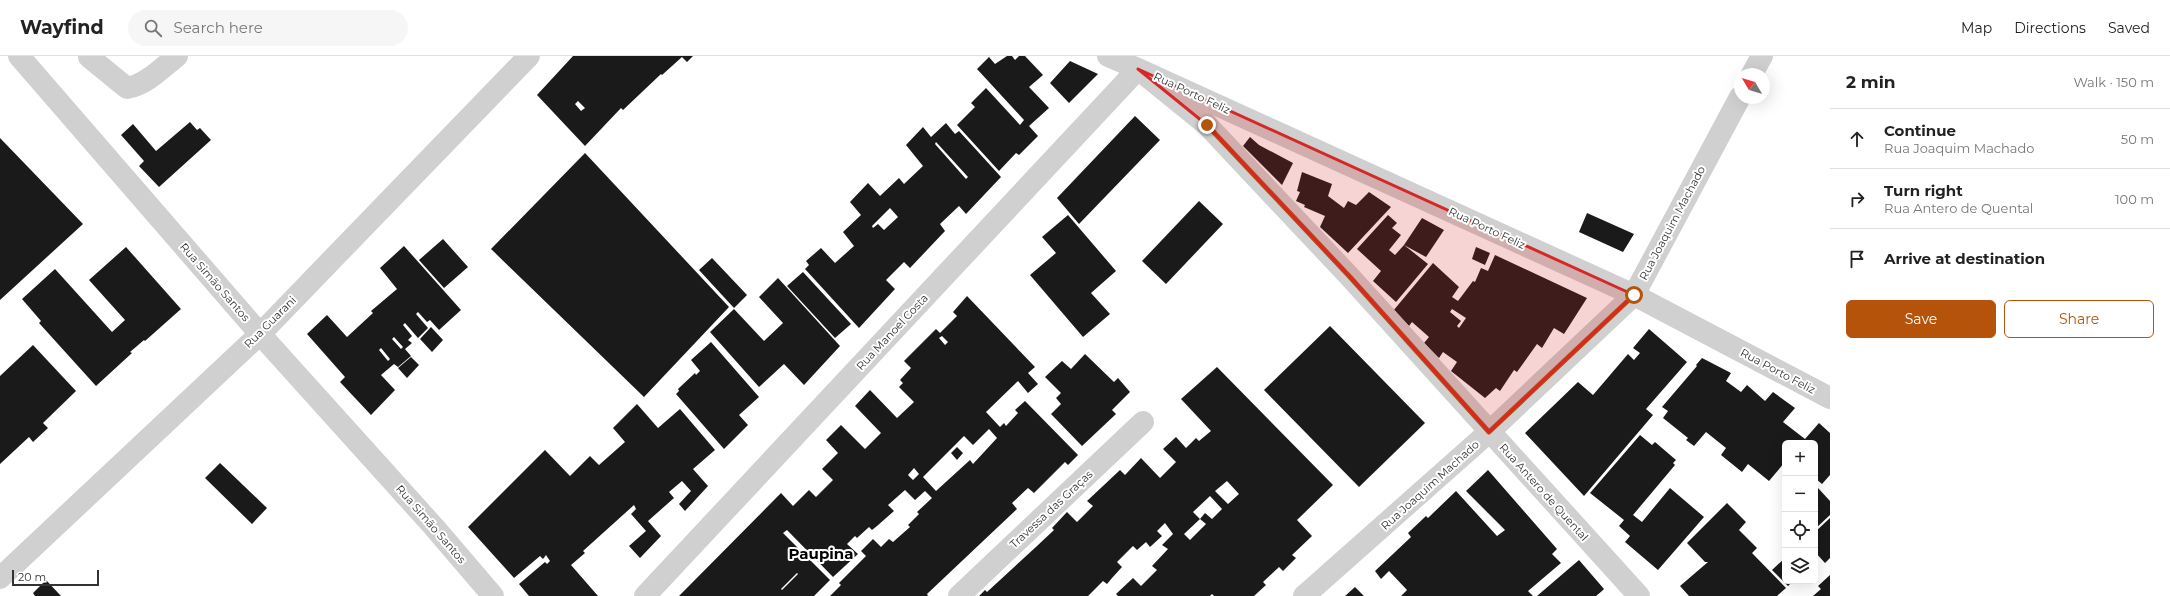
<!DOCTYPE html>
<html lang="en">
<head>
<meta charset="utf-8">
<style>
	body { margin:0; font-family:Montserrat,sans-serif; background:#f6f6f6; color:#222 }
	.controls { position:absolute; right:12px; bottom:12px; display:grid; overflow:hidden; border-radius:6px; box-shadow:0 4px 16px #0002 }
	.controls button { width:36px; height:36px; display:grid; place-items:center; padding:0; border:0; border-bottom:1px solid #e0e0e0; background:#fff; color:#222; font:20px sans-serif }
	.compass { position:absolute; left:1734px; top:12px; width:36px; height:36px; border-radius:50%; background:#fff; box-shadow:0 4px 16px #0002; rotate:308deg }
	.scale { position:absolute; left:12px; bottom:10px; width:87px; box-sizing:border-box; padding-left:4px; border:2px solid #333; border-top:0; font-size:11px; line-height:14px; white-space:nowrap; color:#333; -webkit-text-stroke:3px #fff; paint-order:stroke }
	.stop { position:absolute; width:12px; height:12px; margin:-9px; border:3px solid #b45309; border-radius:50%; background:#fff }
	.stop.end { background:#b45309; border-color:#fff; box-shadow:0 1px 4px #0008 }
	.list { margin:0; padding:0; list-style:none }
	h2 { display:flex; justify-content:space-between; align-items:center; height:52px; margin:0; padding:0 16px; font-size:17px }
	h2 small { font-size:13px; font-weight:400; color:#767676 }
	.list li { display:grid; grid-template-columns:26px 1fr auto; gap:12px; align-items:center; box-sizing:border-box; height:60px; padding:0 16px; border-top:1px solid #e0e0e0 }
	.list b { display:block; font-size:15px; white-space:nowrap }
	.list p { margin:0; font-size:13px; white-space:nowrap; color:#767676 }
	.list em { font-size:13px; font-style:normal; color:#767676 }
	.actions { display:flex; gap:8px; padding:12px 16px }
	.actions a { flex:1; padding:9px 0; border:1px solid #b45309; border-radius:6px; text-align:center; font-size:14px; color:#b45309 }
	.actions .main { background:#b45309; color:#fff }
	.icon { flex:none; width:22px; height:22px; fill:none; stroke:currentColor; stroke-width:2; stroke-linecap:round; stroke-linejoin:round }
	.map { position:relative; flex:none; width:1830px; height:540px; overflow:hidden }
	header { display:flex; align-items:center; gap:24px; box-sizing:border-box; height:56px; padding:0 20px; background:#fff; border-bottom:1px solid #e0e0e0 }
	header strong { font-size:19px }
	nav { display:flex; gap:22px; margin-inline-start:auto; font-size:14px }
	.search { width:280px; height:36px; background:#f6f6f6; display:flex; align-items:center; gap:10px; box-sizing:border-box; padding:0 14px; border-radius:22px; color:#767676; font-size:15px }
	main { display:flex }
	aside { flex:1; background:#fff }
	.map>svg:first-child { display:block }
</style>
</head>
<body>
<header>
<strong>Wayfind</strong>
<div class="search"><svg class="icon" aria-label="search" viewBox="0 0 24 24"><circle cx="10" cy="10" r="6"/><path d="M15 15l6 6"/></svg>Search here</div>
<nav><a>Map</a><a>Directions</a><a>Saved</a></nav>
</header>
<main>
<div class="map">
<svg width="1830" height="540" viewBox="0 0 1830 540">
	<rect width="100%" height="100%" fill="#fff"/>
	<!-- building -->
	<path fill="#1a1a1a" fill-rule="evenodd" d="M 573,0 L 693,0 L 687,6 L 682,1 L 662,19 L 661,18 L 623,54 L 621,52 L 585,90 L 537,39 ZM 578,45 L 585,52 L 581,55 L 575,48 Z
		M 1007,0 L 1012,0 L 1015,4 L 1019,0 L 1025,0 L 1043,19 L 1029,31 L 1049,52 L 1029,70 L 1038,80 L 1019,99 L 1016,97 L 999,115 L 957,69 L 975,51 L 971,47 L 986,32 L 1020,69 L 1024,64 L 977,13 L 989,1 L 995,8 Z
		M 1070,5 L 1098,18 L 1069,47 L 1050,27 Z
		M 1135,60 L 1160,84 L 1079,168 L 1057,142 Z
		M 190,66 L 197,74 L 200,72 L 211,84 L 159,131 L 139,110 L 144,105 L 121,79 L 133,68 L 156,95 Z
		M 946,67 L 955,78 L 959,75 L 1001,121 L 966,158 L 959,150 L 940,168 L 945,175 L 910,212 L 904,206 L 886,224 L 895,233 L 859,272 L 805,213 L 809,209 L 806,205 L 821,192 L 835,207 L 854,190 L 843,176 L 861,159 L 850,146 L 868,127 L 880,140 L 899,122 L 904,128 L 923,110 L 906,89 L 923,71 L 931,81 ZM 936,86 L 968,121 L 966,123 L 935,88 ZM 890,152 L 898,161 L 884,174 L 878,168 L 873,172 L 872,170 Z
		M 1250,81 L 1259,89 L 1293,107 L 1282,129 L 1243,90 Z
		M 0,82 L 83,168 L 0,244 Z
		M 585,97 L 729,251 L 644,341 L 491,193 Z
		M 1302,116 L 1332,128 L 1328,140 L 1344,152 L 1348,145 L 1356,149 L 1369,136 L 1391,151 L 1348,197 L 1320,171 L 1325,160 L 1304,151 L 1305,149 L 1296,145 L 1300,136 L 1297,135 Z
		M 1199,145 L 1223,168 L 1166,228 L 1142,205 Z
		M 1587,157 L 1634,178 L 1623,196 L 1579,176 Z
		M 1068,159 L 1116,215 L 1091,237 L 1110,258 L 1083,281 L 1030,219 L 1056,197 L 1042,181 Z
		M 1388,159 L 1397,167 L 1392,172 L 1401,179 L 1389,194 L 1395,199 L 1404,189 L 1428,208 L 1396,246 L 1373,225 L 1381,215 L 1357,193 Z
		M 1422,162 L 1444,174 L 1426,201 L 1404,189 Z
		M 443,183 L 468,211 L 444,232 L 419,204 Z
		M 404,190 L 461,254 L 439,274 L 430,264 L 427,266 L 418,256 L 416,258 L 428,272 L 418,282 L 405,267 L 403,269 L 412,280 L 408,284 L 412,287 L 405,293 L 411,300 L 398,311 L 394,308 L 381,319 L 395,334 L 371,359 L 340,326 L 345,321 L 307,278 L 327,259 L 347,281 L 373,257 L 371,255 L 397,233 L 380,212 ZM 394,281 L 403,291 L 401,293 L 392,283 ZM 381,292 L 390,303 L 388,305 L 379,294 Z
		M 126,191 L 181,253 L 145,285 L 144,284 L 130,296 L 132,297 L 96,330 L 39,267 L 41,265 L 22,243 L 55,213 L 112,276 L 125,264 L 89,224 Z
		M 1476,191 L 1490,197 L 1485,209 L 1472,203 Z
		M 1495,199 L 1587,242 L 1564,278 L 1554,272 L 1542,292 L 1537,288 L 1517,316 L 1514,314 L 1500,335 L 1496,332 L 1485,342 L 1451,315 L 1457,306 L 1443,296 L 1439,302 L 1424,287 L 1429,281 L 1412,266 L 1409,270 L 1393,255 L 1433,207 L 1459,231 L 1452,241 L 1458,245 L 1473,225 L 1475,226 L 1481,212 L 1488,215 ZM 1452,253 L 1466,262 L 1459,272 L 1457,270 L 1461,265 L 1450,256 Z
		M 712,202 L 747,239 L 734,252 L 699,214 Z
		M 803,216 L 851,268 L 835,282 L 787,230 Z
		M 778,222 L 840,290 L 804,329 L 784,308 L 759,331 L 710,276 L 734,253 L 764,285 L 783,267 L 759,241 Z
		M 967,240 L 1035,311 L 1028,317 L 1038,328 L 1028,337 L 1018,325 L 986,356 L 1000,371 L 1004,367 L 1006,370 L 1018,357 L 1015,354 L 1025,345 L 1078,399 L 1068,409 L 1065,406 L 1034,437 L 1028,432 L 1012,447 L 1017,453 L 927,538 L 928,540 L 830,540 L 841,529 L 839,527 L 866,500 L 861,495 L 873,483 L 881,491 L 889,483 L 893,486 L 910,471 L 908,469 L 919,458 L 917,456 L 932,442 L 925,435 L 915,444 L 905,434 L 888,449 L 894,455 L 877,470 L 872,474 L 869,471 L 857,482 L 855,480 L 847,488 L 858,498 L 833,521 L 787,474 L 783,477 L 830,524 L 814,540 L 679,540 L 781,437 L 793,450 L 809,434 L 816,441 L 833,424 L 822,413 L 838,397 L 826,384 L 841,369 L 865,393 L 881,377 L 855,350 L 870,334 L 897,362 L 914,346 L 899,331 L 903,327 L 900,324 L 911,312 L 904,305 L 936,273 L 940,277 L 957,260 L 953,256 ZM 942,280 L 948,286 L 945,289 L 939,282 ZM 989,373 L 997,382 L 973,408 L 970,404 L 936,435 L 923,421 L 964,380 L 973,389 ZM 914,412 L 919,418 L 913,424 L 908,419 ZM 797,517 L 798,518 L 782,534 L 781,533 Z
		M 1330,270 L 1425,367 L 1359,431 L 1264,334 Z
		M 431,271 L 443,284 L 432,296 L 420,283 Z
		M 1649,273 L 1687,306 L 1646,353 L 1653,359 L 1584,440 L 1525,377 L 1578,326 L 1593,339 L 1628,298 L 1634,304 L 1640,297 L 1633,292 Z
		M 711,286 L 759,341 L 739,359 L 748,369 L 724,393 L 676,338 L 679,335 L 678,333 L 695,317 L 696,319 L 700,315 L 691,304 Z
		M 33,289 L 76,335 L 43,367 L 48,372 L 33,386 L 29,381 L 0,408 L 0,320 Z
		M 1085,298 L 1114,326 L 1118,322 L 1130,336 L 1112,354 L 1116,358 L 1082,390 L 1051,358 L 1061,348 L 1056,342 L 1061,337 L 1045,321 L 1062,305 L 1071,313 Z
		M 411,301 L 419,309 L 407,322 L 398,312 Z
		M 1702,302 L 1731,317 L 1726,325 L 1741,336 L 1747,329 L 1765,345 L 1773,336 L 1795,352 L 1783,366 L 1805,383 L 1819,367 L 1830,377 L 1830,419 L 1822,428 L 1815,422 L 1815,387 L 1785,387 L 1785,406 L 1769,425 L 1748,408 L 1742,416 L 1721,399 L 1726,392 L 1706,376 L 1694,390 L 1686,384 L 1688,382 L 1663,362 L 1668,355 L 1662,351 L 1697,310 L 1696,309 Z
		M 1217,311 L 1333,429 L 1297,464 L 1312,480 L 1292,499 L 1296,502 L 1283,515 L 1279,511 L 1263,526 L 1266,529 L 1254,540 L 1214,540 L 1212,538 L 1210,540 L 1118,540 L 1116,538 L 1133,522 L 1141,530 L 1157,514 L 1152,510 L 1168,493 L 1162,489 L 1173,478 L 1165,467 L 1157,475 L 1162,480 L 1150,491 L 1146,486 L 1137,494 L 1133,490 L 1117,506 L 1122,511 L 1112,522 L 1107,528 L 1103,525 L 1088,540 L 979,540 L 985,534 L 987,536 L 1037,490 L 1054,474 L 1052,472 L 1067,456 L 1077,466 L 1093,450 L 1087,445 L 1120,414 L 1125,419 L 1141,402 L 1160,422 L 1176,406 L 1163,393 L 1176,381 L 1186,392 L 1196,382 L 1199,385 L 1211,375 L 1181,343 ZM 1227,425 L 1239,438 L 1228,448 L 1215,435 ZM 1210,440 L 1222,453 L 1212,463 L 1205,457 L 1200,463 L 1206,468 L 1190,484 L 1184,478 L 1200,463 L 1193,456 Z
		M 637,348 L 658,372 L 680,353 L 715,394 L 693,413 L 708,430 L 685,455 L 679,448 L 691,435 L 682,425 L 669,436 L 674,442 L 648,465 L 661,480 L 640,502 L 629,490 L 646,475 L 631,458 L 636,453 L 634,449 L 583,495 L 585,497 L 571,509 L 598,540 L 529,540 L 519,528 L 545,506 L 547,508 L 550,505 L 546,499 L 543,503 L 540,500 L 514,522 L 468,471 L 545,394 L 570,420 L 590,400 L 599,409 L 625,386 L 613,372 Z
		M 1640,379 L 1652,389 L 1655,386 L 1676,404 L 1673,407 L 1675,409 L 1633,459 L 1642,466 L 1670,432 L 1704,461 L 1658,514 L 1625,486 L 1630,480 L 1619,470 L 1624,464 L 1590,437 Z
		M 957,391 L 963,397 L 957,404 L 951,397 Z
		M 220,407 L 267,452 L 252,468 L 205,422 Z
		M 1488,414 L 1557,493 L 1552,498 L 1561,507 L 1528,535 L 1533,540 L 1401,540 L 1407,534 L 1389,515 L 1381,523 L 1375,515 L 1411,481 L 1408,477 L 1426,460 L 1428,462 L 1456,435 L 1497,480 L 1505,474 L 1466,435 Z
		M 1818,432 L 1830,445 L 1830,459 L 1815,473 L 1815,435 Z
		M 1727,447 L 1746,466 L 1739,474 L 1757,492 L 1752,497 L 1786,532 L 1777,540 L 1689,540 L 1680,530 L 1708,506 L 1705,506 L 1687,487 Z
		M 1830,462 L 1830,502 L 1825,507 L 1815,496 L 1815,476 Z
		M 1785,502 L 1785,525 L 1793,525 L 1788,530 L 1772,514 Z
		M 1579,504 L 1604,533 L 1602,535 L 1596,540 L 1537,540 Z
		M 1830,519 L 1830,540 L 1813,540 L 1821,533 L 1818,530 Z
		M 46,524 L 61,540 L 35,540 L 33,537 Z
		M 1355,531 L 1364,540 L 1345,540 Z"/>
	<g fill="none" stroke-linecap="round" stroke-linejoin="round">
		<!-- minor -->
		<path stroke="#d0d0d0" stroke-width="22" d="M 19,0 L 260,278 L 434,471 L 493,540
			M 1108,0 L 1138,13 L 1207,69 L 1350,221 L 1639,540
			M 89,1 L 127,32 C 146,29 163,11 177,0
			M 1752,18 L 1762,0
			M 0,522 L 260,278 L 529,0
			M 645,540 L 1138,13 L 1634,239 L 1830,342
			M 959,540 L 1143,366
			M 1304,540 L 1489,376 L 1634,239 L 1740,41"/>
	</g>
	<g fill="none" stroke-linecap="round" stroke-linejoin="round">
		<!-- route -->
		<path stroke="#b45309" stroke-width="5" d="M 1207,69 L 1350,221 L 1489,376 L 1634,239"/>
	</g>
	<!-- marked area -->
	<path fill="#d62828" fill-opacity="0.2" stroke="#d62828" stroke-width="3" stroke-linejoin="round" d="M 1138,13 L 1634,239 L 1489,376 L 1350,221 L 1207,69 Z"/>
	<g text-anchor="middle" stroke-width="4" stroke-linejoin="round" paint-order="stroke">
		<!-- street labels -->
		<g font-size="11" fill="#333" stroke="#fff">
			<text transform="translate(1192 37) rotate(25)" y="4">Rua Porto Feliz</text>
			<text transform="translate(1672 167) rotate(-62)" y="4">Rua Joaquim Machado</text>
			<text transform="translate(1487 172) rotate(25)" y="4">Rua Porto Feliz</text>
			<text transform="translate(215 226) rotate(49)" y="4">Rua Simão Santos</text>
			<text transform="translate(270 266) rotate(-45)" y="4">Rua Guarani</text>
			<text transform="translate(892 276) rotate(-47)" y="4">Rua Manoel Costa</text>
			<text transform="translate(1778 315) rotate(28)" y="4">Rua Porto Feliz</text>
			<text transform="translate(1430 429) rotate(-42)" y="4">Rua Joaquim Machado</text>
			<text transform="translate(1544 436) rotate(48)" y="4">Rua Antero de Quental</text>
			<text transform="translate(1051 453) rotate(-43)" y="4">Travessa das Graças</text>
			<text transform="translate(431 468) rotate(49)" y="4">Rua Simão Santos</text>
		</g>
		<!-- district labels -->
		<g font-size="15" font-weight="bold" fill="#000" stroke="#fff">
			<text x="821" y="503">Paupina</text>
		</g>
	</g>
</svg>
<div class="controls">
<button>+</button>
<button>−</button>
<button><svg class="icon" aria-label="locate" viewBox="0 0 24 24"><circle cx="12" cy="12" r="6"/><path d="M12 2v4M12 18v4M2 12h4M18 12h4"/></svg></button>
<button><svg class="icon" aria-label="layers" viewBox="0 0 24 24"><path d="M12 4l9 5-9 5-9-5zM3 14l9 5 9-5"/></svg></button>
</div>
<svg class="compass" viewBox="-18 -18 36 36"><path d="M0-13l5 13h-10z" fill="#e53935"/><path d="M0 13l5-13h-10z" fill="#767676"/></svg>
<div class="scale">20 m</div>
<div class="stop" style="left:1634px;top:239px"></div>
<div class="stop end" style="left:1207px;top:69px"></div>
</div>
<aside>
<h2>2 min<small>Walk · 150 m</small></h2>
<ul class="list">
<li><svg class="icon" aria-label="ahead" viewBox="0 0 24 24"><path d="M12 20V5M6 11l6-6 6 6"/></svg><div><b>Continue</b><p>Rua Joaquim Machado</p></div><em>50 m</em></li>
<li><svg class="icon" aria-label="right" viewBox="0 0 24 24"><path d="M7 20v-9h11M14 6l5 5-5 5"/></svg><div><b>Turn right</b><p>Rua Antero de Quental</p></div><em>100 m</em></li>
<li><svg class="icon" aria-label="arrive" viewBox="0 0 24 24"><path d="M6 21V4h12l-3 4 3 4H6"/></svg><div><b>Arrive at destination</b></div></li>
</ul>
<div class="actions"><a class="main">Save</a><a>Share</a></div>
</aside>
</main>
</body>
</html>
